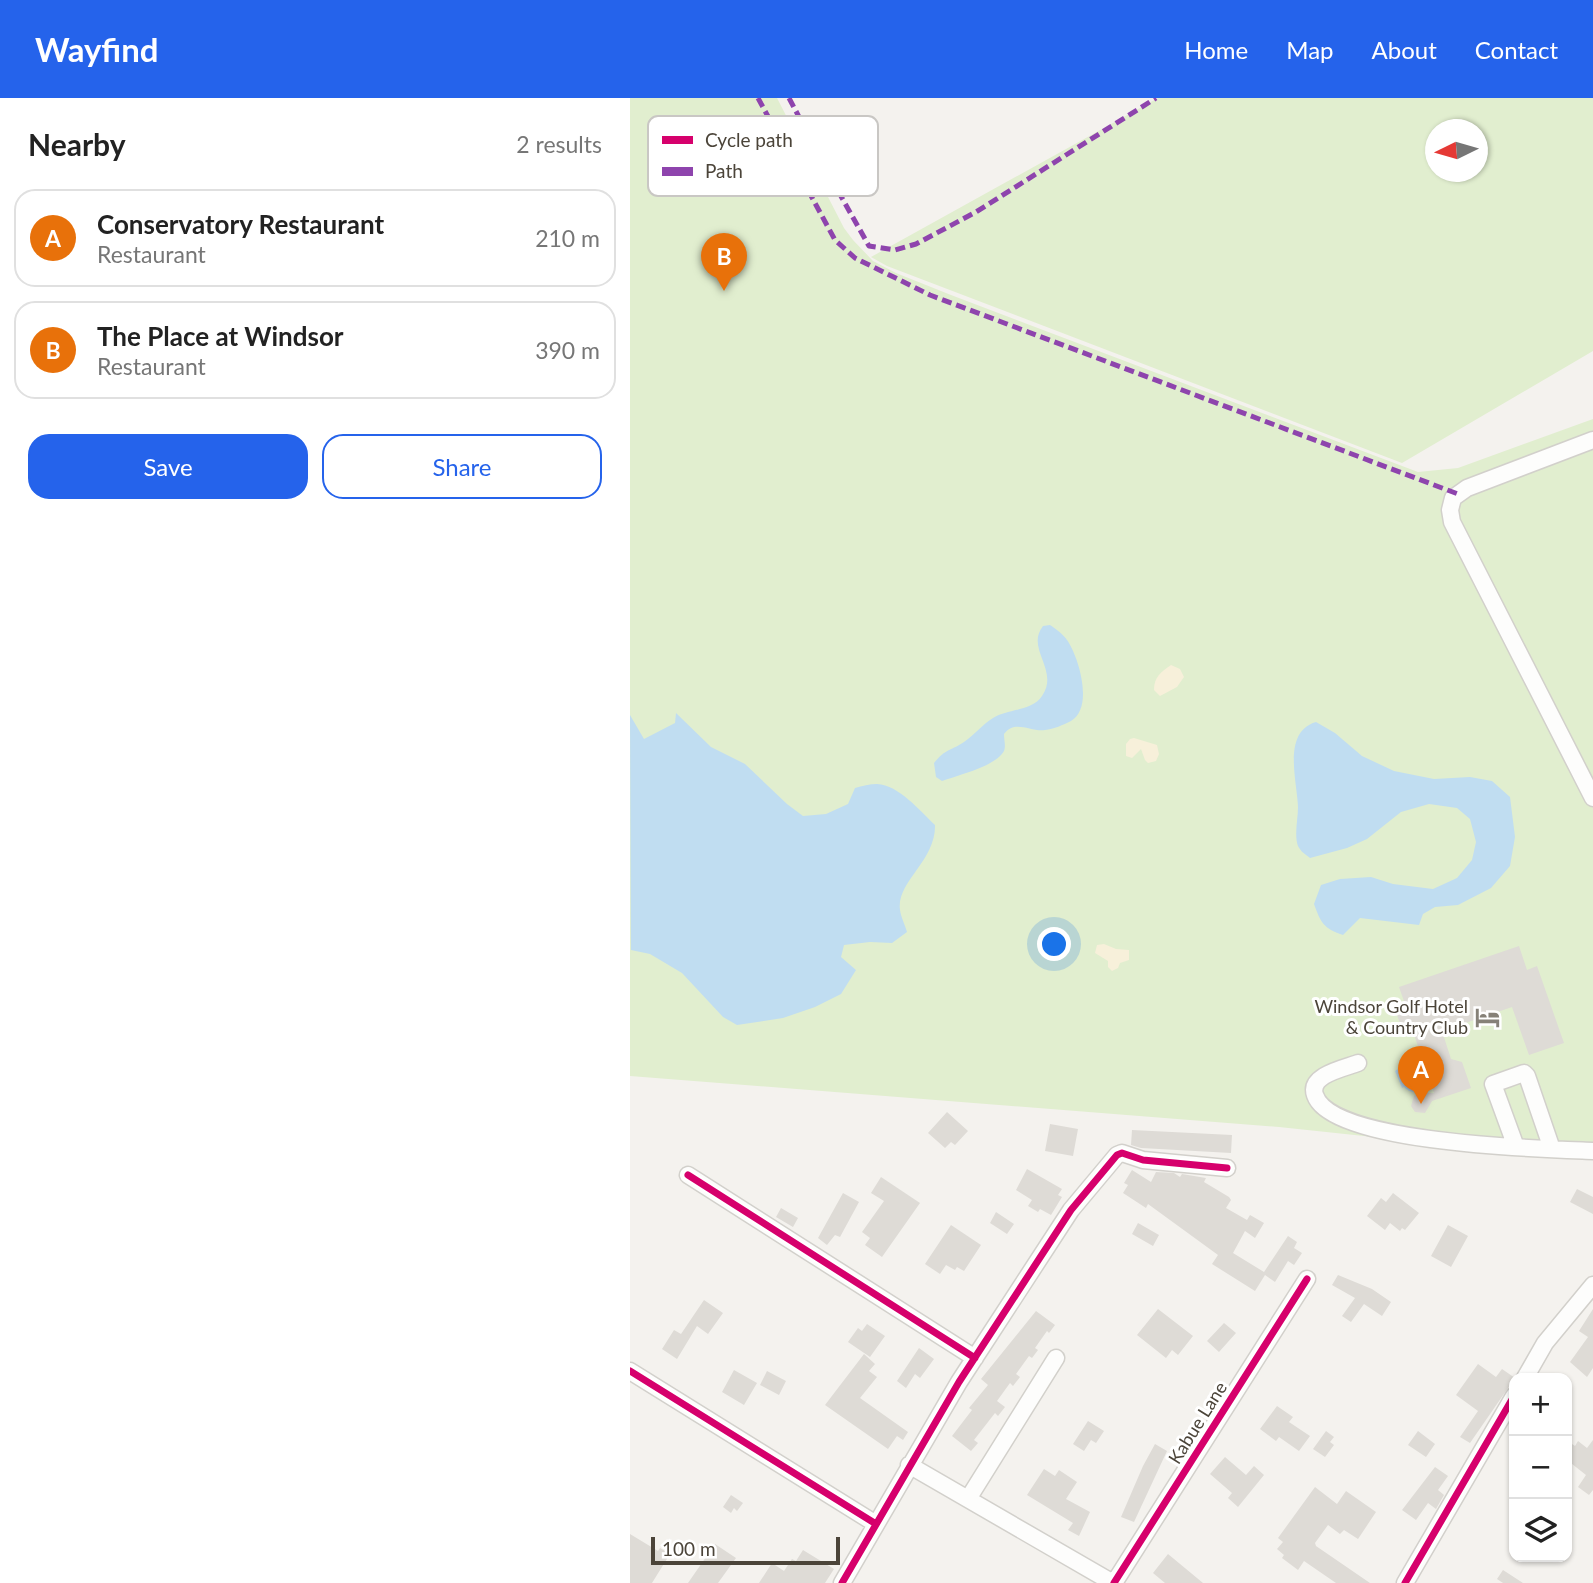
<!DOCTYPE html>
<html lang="en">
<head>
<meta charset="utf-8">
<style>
	body { margin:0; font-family:Lato,sans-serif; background:#f6f6f6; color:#222 }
	.controls { position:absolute; right:21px; bottom:21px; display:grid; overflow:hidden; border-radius:14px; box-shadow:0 2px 5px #0004 }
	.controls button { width:63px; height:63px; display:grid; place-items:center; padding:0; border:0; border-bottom:2px solid #e0e0e0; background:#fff; color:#222; font:35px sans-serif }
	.compass { position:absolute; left:795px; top:21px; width:63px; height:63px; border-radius:50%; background:#fff; box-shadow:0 2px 5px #0004; rotate:265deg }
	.scale { position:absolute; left:21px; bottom:18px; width:189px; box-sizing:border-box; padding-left:7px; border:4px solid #4b4439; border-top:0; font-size:19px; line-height:24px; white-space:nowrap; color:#4b4439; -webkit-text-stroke:5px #fff; paint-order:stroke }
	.you { position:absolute; left:425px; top:847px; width:24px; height:24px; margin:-18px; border:5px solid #fff; border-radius:50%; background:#1a73e8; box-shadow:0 0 0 10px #1a73e833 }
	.badge { display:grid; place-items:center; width:46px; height:46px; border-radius:50%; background:#2563eb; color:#fff; font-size:23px; font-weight:700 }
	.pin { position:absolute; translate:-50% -58px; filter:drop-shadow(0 2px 4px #0008) }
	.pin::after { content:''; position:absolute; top:37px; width:24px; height:21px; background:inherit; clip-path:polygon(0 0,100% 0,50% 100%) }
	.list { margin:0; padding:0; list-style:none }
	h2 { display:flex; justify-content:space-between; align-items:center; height:91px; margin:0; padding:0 28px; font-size:30px }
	h2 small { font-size:23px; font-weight:400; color:#767676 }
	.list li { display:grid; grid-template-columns:46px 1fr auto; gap:21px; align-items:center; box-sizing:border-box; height:98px; margin:0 14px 14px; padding:0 14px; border:2px solid #e0e0e0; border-radius:21px }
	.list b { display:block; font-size:26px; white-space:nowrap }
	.list p { margin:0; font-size:23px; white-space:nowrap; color:#767676 }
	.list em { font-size:23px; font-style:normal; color:#767676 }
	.actions { display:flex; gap:14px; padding:21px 28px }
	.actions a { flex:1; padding:16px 0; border:2px solid #2563eb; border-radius:21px; text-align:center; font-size:24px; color:#2563eb }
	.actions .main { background:#2563eb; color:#fff }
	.icon { flex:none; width:38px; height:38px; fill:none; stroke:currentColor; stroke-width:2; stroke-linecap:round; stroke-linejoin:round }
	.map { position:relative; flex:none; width:963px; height:1485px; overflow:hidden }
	header { display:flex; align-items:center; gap:42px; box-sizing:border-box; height:98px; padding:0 35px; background:#2563eb; color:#fff }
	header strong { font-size:33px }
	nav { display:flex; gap:38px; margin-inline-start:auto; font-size:24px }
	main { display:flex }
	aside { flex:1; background:#fff }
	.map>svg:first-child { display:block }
</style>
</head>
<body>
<header>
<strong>Wayfind</strong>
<nav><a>Home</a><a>Map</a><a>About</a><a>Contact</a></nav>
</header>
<main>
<aside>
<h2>Nearby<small>2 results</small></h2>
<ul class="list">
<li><span class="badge" style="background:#e8710a">A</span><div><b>Conservatory Restaurant</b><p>Restaurant</p></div><em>210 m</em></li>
<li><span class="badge" style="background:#e8710a">B</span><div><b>The Place at Windsor</b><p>Restaurant</p></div><em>390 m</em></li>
</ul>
<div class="actions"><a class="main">Save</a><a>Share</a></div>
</aside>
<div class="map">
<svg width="963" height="1485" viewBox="0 0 963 1485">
	<rect width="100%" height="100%" fill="#f4f2ee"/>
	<!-- green -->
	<path fill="#e1eecf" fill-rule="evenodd" d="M 0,0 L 147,0 L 214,130 L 223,142 L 243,163 L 266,175 L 321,197 L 788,374 L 828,370 L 963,321 L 963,1059 L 875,1053 L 649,1029 L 0,978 Z
		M 528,0 L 963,0 L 963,253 L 772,365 L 257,168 L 241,159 ZM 806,32 L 848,32 L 848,74 L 806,74 Z"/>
	<!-- sand -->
	<path fill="#f7f0da" d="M 541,567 L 550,571 L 554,579 L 547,589 L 530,598 L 524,592 C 524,579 531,574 541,567 Z
		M 504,640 L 527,647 L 529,656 L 526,663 L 518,665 L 515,662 L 511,651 L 502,660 L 496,658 L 496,646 L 500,641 Z
		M 474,846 L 486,851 L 499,852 L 499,862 L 490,865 L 488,870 L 482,873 L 478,869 L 478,863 L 465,855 L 467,847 Z"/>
	<!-- water -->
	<path fill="#c0ddf1" d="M 420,527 C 426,531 433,536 437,542 C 449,559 464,610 441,623 C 433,627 424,631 415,632 C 400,634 385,621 374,636 C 374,642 376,648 374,653 C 366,668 329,677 312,683 L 306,679 L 304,665 C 316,650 321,653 334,644 C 344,637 353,626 363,620 C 378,611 402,613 412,598 C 430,572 395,551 413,528 Z
		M 46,615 L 81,649 L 115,666 L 157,706 L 173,718 L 196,716 L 218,706 L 225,690 C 232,688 240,686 247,686 C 269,687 290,713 305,727 C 306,763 266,784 270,812 C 271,819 275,827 277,834 L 262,845 L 240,844 L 214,847 L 211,859 L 226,872 L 211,896 L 185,909 L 153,920 L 107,927 L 93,919 L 52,875 L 20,856 L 1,852 L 0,617 L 14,641 L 45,625 Z
		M 686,624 L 705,635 L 732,658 L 764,673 L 804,681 L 840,679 L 862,683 L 880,699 L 885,739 L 880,768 L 861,790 L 828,807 L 805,809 L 793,816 L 789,827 L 730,820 L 713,837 C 693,830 691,825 684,806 L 691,787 L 710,781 L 741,779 L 763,786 L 803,791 L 827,780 L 842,762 L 846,744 L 840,721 L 827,710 L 799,706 L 771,714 L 737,741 L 717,750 L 680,760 C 675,756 671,754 668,748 C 664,737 668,721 668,709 C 667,682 652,634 686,624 Z
		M 775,959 L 784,966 L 787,965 L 794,982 L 791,983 L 791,989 L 784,994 L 779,993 L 774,989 L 772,990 L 765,973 L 768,971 L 770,962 Z"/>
	<!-- building -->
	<path fill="#dedbd6" d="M 889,848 L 897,872 L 907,868 L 934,945 L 899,957 L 882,909 L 812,933 L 821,961 L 832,964 L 841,990 L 802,1003 L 795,1015 L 785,1014 L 781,1008 L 784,998 L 789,995 L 804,995 L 780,925 L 771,928 L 764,909 L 775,906 L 769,889 Z
		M 317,1014 L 338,1033 L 325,1047 L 321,1044 L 315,1050 L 298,1035 Z
		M 420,1026 L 448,1031 L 443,1058 L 415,1053 Z
		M 502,1032 L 602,1037 L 601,1055 L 511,1050 L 501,1047 Z
		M 397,1071 L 432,1091 L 428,1097 L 432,1099 L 421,1117 L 410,1111 L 408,1114 L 398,1108 L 402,1102 L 386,1092 Z
		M 502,1072 L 521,1084 L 526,1074 L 544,1075 L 550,1079 L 552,1076 L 576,1080 L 574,1084 L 599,1099 L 601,1102 L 596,1110 L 617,1122 L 620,1117 L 634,1125 L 625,1140 L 615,1133 L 603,1155 L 634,1174 L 658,1138 L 667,1144 L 664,1150 L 672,1155 L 664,1167 L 658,1163 L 645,1184 L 635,1177 L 625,1193 L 582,1166 L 588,1157 L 518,1106 L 516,1110 L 493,1095 L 498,1087 L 494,1085 Z
		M 251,1079 L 290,1105 L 252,1159 L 235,1147 L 240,1140 L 232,1134 L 254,1103 L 241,1095 Z
		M 947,1091 L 963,1099 L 963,1116 L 940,1104 Z
		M 213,1095 L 229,1104 L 210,1139 L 205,1137 L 197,1147 L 188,1140 Z
		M 763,1095 L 789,1115 L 775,1132 L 772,1130 L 770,1133 L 760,1125 L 755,1132 L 737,1118 L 751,1100 L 756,1104 Z
		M 151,1110 L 168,1120 L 163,1129 L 146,1119 Z
		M 366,1114 L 384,1126 L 377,1136 L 360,1125 Z
		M 508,1125 L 529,1137 L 523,1148 L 502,1136 Z
		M 321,1127 L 351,1147 L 334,1173 L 327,1169 L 325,1172 L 316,1167 L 310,1176 L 295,1166 Z
		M 818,1127 L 838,1138 L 821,1169 L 801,1158 Z
		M 708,1177 L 742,1191 L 761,1204 L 752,1218 L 734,1206 L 721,1224 L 712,1218 L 725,1200 L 702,1187 Z
		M 74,1202 L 93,1215 L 78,1236 L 67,1228 L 47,1261 L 32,1251 L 44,1232 L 51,1236 Z
		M 528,1211 L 563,1238 L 548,1257 L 542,1252 L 536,1260 L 507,1237 Z
		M 963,1211 L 963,1270 L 957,1279 L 940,1264 L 958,1239 L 949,1233 Z
		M 406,1213 L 425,1227 L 419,1235 L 417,1233 L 405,1250 L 408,1252 L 402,1260 L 399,1258 L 386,1276 L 390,1279 L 383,1288 L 380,1285 L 367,1303 L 375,1309 L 368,1318 L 365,1315 L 344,1342 L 348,1345 L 341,1353 L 322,1338 L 342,1312 L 339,1310 L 358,1287 L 351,1281 Z
		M 594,1225 L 606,1235 L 589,1254 L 577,1243 Z
		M 237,1226 L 255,1238 L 240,1259 L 218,1244 L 228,1230 L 232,1233 Z
		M 289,1250 L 304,1261 L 290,1280 L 285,1276 L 276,1290 L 267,1283 Z
		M 234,1256 L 245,1266 L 239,1273 L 247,1279 L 230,1300 L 278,1334 L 273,1342 L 267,1338 L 258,1351 L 195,1307 Z
		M 848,1266 L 866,1279 L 872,1271 L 885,1280 L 840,1345 L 830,1339 L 848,1313 L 826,1297 Z
		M 104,1272 L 127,1285 L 114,1307 L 92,1294 Z
		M 137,1273 L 156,1283 L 149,1297 L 130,1287 Z
		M 647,1308 L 663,1319 L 659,1324 L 680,1338 L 669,1353 L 649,1339 L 646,1343 L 630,1331 Z
		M 458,1323 L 474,1333 L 466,1345 L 461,1342 L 454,1353 L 443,1346 Z
		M 696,1333 L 704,1339 L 700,1344 L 704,1347 L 695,1359 L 683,1351 Z
		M 788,1333 L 805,1346 L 796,1359 L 778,1347 Z
		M 963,1342 L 963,1392 L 959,1397 L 948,1389 L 956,1377 L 937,1362 L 937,1353 L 942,1346 L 945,1348 L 948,1343 L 957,1350 Z
		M 525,1346 L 537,1353 L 504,1424 L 491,1419 L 513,1368 Z
		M 595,1359 L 616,1377 L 624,1368 L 634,1377 L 608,1409 L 598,1400 L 602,1395 L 580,1376 Z
		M 805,1369 L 818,1378 L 808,1392 L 814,1397 L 806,1411 L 798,1405 L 786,1422 L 772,1412 Z
		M 414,1371 L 425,1378 L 429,1372 L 447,1384 L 436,1401 L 460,1414 L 449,1438 L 438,1432 L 443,1425 L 397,1397 Z
		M 685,1389 L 707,1406 L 716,1393 L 746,1414 L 728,1441 L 714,1432 L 710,1436 L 698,1427 L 685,1445 L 686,1448 L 740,1485 L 706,1485 L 674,1463 L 668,1472 L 652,1460 L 654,1457 L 647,1451 L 653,1444 L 648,1440 Z
		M 101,1397 L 113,1405 L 107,1413 L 104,1410 L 101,1415 L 93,1409 Z
		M 0,1436 L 28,1453 L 30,1450 L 40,1456 L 22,1485 L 0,1485 Z
		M 85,1446 L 106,1460 L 88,1485 L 58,1485 Z
		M 173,1452 L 204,1471 L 195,1485 L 129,1485 L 142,1465 L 154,1473 L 162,1461 L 166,1463 Z
		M 538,1456 L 573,1485 L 535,1485 L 523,1475 Z
		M 873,1472 L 893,1485 L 873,1485 L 867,1481 Z"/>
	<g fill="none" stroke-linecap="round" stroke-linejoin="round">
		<defs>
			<path id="minor" d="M 963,342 L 837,390 L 823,400 L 820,412 L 822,424 L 963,700
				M 728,965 C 715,970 678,977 685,997 C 701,1046 916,1051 963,1053
				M 886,1049 L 863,986 L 894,975 L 897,978 L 922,1051
				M 58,1077 L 345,1260
				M 0,1273 L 246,1426
				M 895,1280 L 915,1245 L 963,1187
				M 279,1367 L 483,1485
				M 338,1401 L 426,1260
				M 212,1485 L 329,1284 L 441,1112 L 487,1057 L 492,1055 L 513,1062 L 597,1070
				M 484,1485 L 677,1181
				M 775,1485 L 884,1298"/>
		</defs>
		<!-- minor casing -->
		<use href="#minor" stroke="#d2d0cb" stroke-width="19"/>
		<!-- minor -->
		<use href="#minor" stroke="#fdfdfc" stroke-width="16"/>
		<!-- quiet -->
		<path stroke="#8e44ad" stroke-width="5" stroke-dasharray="10 5" stroke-linecap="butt" d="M 128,0 L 205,142 L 225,160 L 300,197 L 828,396
			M 159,0 L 212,100 L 239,148 L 265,152 L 286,146 L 346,114 L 526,0"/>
		<defs>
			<path id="cycleway" d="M 58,1077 L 345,1260
				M 0,1273 L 246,1426
				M 212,1485 L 329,1284 L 441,1112 L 487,1057 L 492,1055 L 513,1062 L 597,1070
				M 484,1485 L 677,1181
				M 775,1485 L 884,1298"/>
		</defs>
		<!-- cycleway casing -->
		<use href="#cycleway" stroke="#fff" stroke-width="11"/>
		<!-- cycleway -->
		<use href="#cycleway" stroke="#d6006c" stroke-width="7"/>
	</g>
	<!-- icons -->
	<defs>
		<symbol id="hotel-bare" viewBox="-9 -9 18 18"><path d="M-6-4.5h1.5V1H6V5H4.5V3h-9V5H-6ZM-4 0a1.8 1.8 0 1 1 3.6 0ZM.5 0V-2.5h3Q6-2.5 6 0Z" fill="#868178" stroke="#fff" stroke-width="2.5" paint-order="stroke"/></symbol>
	</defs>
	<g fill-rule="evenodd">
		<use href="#hotel-bare" x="840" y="902" width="35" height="35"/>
	</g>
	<g text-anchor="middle" stroke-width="6" stroke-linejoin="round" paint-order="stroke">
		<!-- poi labels -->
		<g font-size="18" fill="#4b4439" stroke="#fff" text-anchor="end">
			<text x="838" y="915">Windsor Golf Hotel<tspan x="838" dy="21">&amp; Country Club</tspan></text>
		</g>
		<!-- street labels -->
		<g font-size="18" fill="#4b4439" stroke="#fff">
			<text transform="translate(568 1325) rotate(-58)" y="6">Kabue Lane</text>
		</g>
	</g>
	<!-- legend -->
	<rect x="18" y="18" width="230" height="80" rx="10" fill="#fff" stroke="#c9c7c4" stroke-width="2"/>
	<rect x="32" y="38" width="31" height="8" fill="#d6006c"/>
	<rect x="32" y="69" width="31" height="9" fill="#8e44ad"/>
	<g font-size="19" fill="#4b4439">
		<text x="75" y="49">Cycle path</text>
		<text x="75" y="80">Path</text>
	</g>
</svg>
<div class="controls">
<button>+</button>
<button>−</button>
<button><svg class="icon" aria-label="layers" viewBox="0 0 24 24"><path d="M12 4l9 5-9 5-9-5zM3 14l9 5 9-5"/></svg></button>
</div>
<svg class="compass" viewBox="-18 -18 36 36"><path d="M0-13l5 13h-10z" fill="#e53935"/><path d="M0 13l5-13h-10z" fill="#767676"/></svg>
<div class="scale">100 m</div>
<div class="you"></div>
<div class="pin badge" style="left:791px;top:1006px;background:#e8710a">A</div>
<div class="pin badge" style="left:94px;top:193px;background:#e8710a">B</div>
</div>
</main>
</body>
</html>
